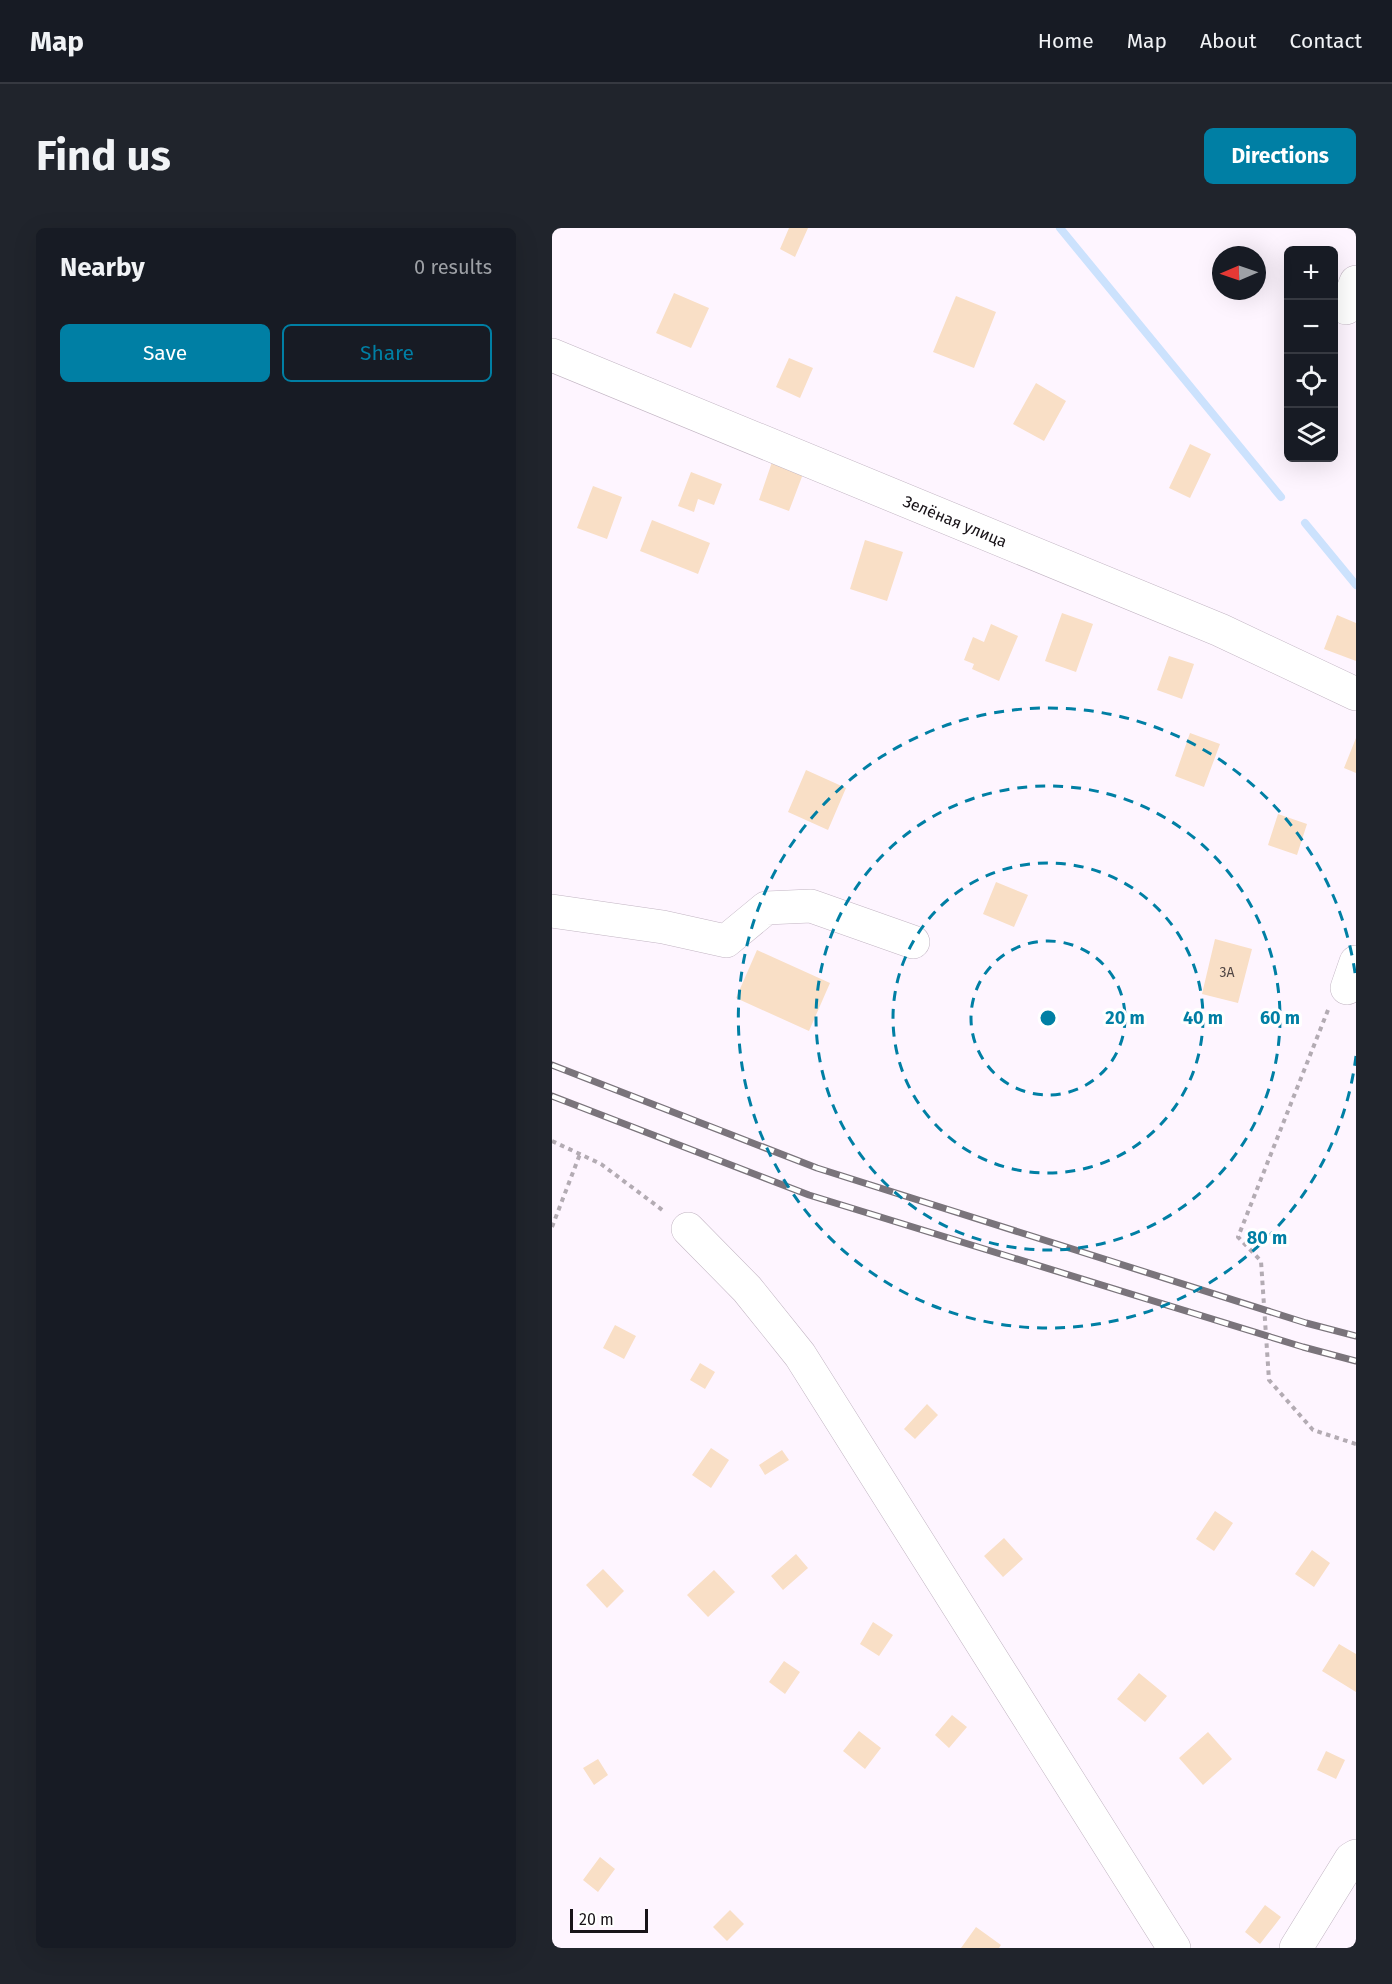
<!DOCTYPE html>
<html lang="en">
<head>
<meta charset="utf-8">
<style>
	body { margin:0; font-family:"Fira Sans",sans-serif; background:#20242c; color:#f1f3f6 }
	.controls { position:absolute; right:18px; top:18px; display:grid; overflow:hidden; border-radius:9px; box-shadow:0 6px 24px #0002 }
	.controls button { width:54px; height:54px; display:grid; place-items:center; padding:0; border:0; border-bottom:2px solid #363941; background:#171b24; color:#f1f3f6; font:30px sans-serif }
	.compass { position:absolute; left:660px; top:18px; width:54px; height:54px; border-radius:50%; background:#171b24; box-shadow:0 6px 24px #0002; rotate:268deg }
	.scale { position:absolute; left:18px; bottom:15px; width:78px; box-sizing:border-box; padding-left:6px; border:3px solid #181318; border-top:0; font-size:16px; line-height:21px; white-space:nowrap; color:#181318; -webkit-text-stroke:4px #fff; paint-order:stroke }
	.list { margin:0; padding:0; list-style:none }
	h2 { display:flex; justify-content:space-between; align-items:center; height:78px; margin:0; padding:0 24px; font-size:26px }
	h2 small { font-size:20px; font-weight:400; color:#9ea1a6 }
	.actions { display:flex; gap:12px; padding:18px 24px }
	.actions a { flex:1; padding:14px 0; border:2px solid #007fa4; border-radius:9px; text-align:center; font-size:21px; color:#007fa4 }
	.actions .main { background:#007fa4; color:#fff }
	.icon { flex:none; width:33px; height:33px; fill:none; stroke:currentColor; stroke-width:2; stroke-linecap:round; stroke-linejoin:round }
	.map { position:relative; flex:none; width:804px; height:1720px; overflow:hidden; border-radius:9px }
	header { display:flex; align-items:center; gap:36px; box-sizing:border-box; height:84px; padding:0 30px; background:#171b24; border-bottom:2px solid #363941 }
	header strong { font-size:28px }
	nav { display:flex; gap:33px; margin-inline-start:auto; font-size:21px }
	.intro { display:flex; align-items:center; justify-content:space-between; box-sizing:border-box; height:144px; padding:0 36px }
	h1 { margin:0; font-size:42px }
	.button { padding:15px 27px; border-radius:9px; background:#007fa4; color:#fff; font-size:21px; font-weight:700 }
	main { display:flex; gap:36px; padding:0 36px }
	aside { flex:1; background:#171b24; border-radius:9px; box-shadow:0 6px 24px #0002 }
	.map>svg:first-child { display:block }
</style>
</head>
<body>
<header>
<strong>Map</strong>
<nav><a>Home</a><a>Map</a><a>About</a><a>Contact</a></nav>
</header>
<div class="intro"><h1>Find us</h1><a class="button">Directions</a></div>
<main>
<aside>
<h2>Nearby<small>0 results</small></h2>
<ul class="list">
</ul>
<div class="actions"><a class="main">Save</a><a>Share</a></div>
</aside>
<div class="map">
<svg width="804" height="1720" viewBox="0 0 804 1720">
	<rect width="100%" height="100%" fill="#fef5ff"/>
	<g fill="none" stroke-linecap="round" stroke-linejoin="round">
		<!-- stream -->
		<path stroke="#cce2fd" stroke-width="8" d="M 508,0 L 729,269
			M 753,295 L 804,357"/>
	</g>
	<!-- building -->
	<path fill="#f9dfc6" d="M 237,0 L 256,0 L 243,29 L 228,21 Z
		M 122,65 L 157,80 L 139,120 L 104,105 Z
		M 404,68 L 444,84 L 422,140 L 381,124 Z
		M 237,130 L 261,140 L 248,170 L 224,159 Z
		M 484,155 L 514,173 L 492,213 L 461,196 Z
		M 638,216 L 659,226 L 638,270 L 617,260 Z
		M 220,234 L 251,246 L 237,283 L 207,272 Z
		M 139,244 L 170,256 L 162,277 L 146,271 L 142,284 L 126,278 Z
		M 41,258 L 70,269 L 55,311 L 25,300 Z
		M 100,292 L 158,315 L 146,346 L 88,323 Z
		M 313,312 L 351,324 L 335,373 L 298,361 Z
		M 510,385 L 541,396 L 524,444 L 493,433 Z
		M 785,387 L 804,395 L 804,433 L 772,421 Z
		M 439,396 L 466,408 L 447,453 L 420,441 L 422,436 L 412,432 L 421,409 L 432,414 Z
		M 617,428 L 642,436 L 630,471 L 605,462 Z
		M 638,505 L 668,516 L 652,559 L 623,548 Z
		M 804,510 L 804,545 L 792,540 Z
		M 254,542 L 294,560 L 276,602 L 236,584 Z
		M 726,586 L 755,596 L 745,627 L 716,617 Z
		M 444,654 L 476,667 L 462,699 L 431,686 Z
		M 663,711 L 700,721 L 686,775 L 650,766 Z
		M 205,722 L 278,755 L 257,803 L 184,770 Z
		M 63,1097 L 84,1108 L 72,1131 L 51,1120 Z
		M 148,1135 L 163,1144 L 153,1161 L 138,1152 Z
		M 375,1176 L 386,1187 L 363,1211 L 352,1201 Z
		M 159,1220 L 177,1232 L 159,1260 L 140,1247 Z
		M 230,1222 L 237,1232 L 213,1247 L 207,1237 Z
		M 663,1283 L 681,1295 L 662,1323 L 644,1311 Z
		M 452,1310 L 471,1331 L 451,1349 L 432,1328 Z
		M 760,1322 L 778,1335 L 762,1359 L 743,1346 Z
		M 244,1326 L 256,1340 L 231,1362 L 219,1348 Z
		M 51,1341 L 72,1363 L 55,1380 L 34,1357 Z
		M 162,1342 L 183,1364 L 156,1389 L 135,1367 Z
		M 321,1394 L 341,1407 L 327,1428 L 308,1416 Z
		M 787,1416 L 804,1426 L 804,1464 L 770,1443 Z
		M 232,1433 L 248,1444 L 233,1466 L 217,1454 Z
		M 587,1445 L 615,1468 L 593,1494 L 565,1471 Z
		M 400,1487 L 415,1499 L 397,1520 L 383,1507 Z
		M 307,1503 L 329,1520 L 313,1541 L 291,1523 Z
		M 656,1504 L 680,1531 L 651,1557 L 627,1530 Z
		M 774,1523 L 793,1532 L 784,1551 L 765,1542 Z
		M 46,1531 L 56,1547 L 42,1557 L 31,1540 Z
		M 48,1629 L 63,1641 L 46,1664 L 31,1652 Z
		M 713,1677 L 729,1689 L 708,1716 L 693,1704 Z
		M 178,1682 L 192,1696 L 175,1713 L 161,1699 Z
		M 424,1699 L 449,1717 L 447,1720 L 409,1720 Z"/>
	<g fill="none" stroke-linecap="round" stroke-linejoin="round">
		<defs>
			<g id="minor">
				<path d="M 794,80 L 804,54"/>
				<path id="s1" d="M 0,127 L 668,402 L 804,466"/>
				<path d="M 0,683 L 111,699 L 174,713 L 214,680 L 259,678 L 361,714"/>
				<path d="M 795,760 L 804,734"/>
				<path d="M 136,1001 L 195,1061 L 248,1127 L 622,1720"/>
				<path d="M 744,1720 L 799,1631 L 804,1628"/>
			</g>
		</defs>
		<!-- minor casing -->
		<use href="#minor" stroke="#c2b5c3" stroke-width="34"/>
		<!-- path -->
		<path stroke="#b3abb3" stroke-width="4" stroke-dasharray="4.5 4.5" stroke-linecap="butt" d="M 776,782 L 686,1009 L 709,1033 L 717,1152 L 761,1202 L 804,1216
			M 0,913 L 49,936 L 113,984
			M 0,999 L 28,926"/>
		<!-- minor -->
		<use href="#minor" stroke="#fff" stroke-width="33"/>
		<defs>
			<path id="rail" d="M 0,837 L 265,940 L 754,1095 L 804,1108
				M 0,868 L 257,967 L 751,1119 L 804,1133"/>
		</defs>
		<!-- rail casing -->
		<use href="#rail" stroke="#7a747b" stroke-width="7"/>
		<!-- rail -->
		<use href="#rail" stroke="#fff" stroke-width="4.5" stroke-dasharray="14" stroke-linecap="butt"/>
	</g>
	<!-- distance rings -->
	<g fill="none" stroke="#007fa4" stroke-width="3" stroke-dasharray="10 8">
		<circle cx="496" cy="790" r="77"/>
		<circle cx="496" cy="790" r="155"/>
		<circle cx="496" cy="790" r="232"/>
		<path d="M804 828A310 310 0 1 1 804 752"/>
	</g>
	<g text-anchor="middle" stroke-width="6" stroke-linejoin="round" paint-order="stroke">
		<!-- number labels -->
		<g font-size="14" fill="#504644">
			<text x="675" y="749">3А</text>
		</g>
		<!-- street labels -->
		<g font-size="16" fill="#181318" stroke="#fff">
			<text dy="6" stroke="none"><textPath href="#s1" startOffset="436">Зелёная улица</textPath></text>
		</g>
	</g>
	<circle cx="496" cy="790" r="9" fill="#007fa4" stroke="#fff" stroke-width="3"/>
	<g font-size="18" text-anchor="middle" font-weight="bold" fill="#007fa4" stroke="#fff" stroke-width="6" stroke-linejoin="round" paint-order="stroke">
		<text x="573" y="796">20 m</text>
		<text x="651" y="796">40 m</text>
		<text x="728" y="796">60 m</text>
		<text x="715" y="1016">80 m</text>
	</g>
</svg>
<div class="controls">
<button>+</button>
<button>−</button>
<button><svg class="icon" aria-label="locate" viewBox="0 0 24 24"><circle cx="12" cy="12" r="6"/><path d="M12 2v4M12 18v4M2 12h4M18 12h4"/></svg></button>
<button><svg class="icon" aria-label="layers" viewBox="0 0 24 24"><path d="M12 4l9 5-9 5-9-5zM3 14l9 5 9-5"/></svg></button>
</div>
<svg class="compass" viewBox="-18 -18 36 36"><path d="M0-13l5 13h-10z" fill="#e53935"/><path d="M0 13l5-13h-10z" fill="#9ea1a6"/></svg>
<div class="scale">20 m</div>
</div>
</main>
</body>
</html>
